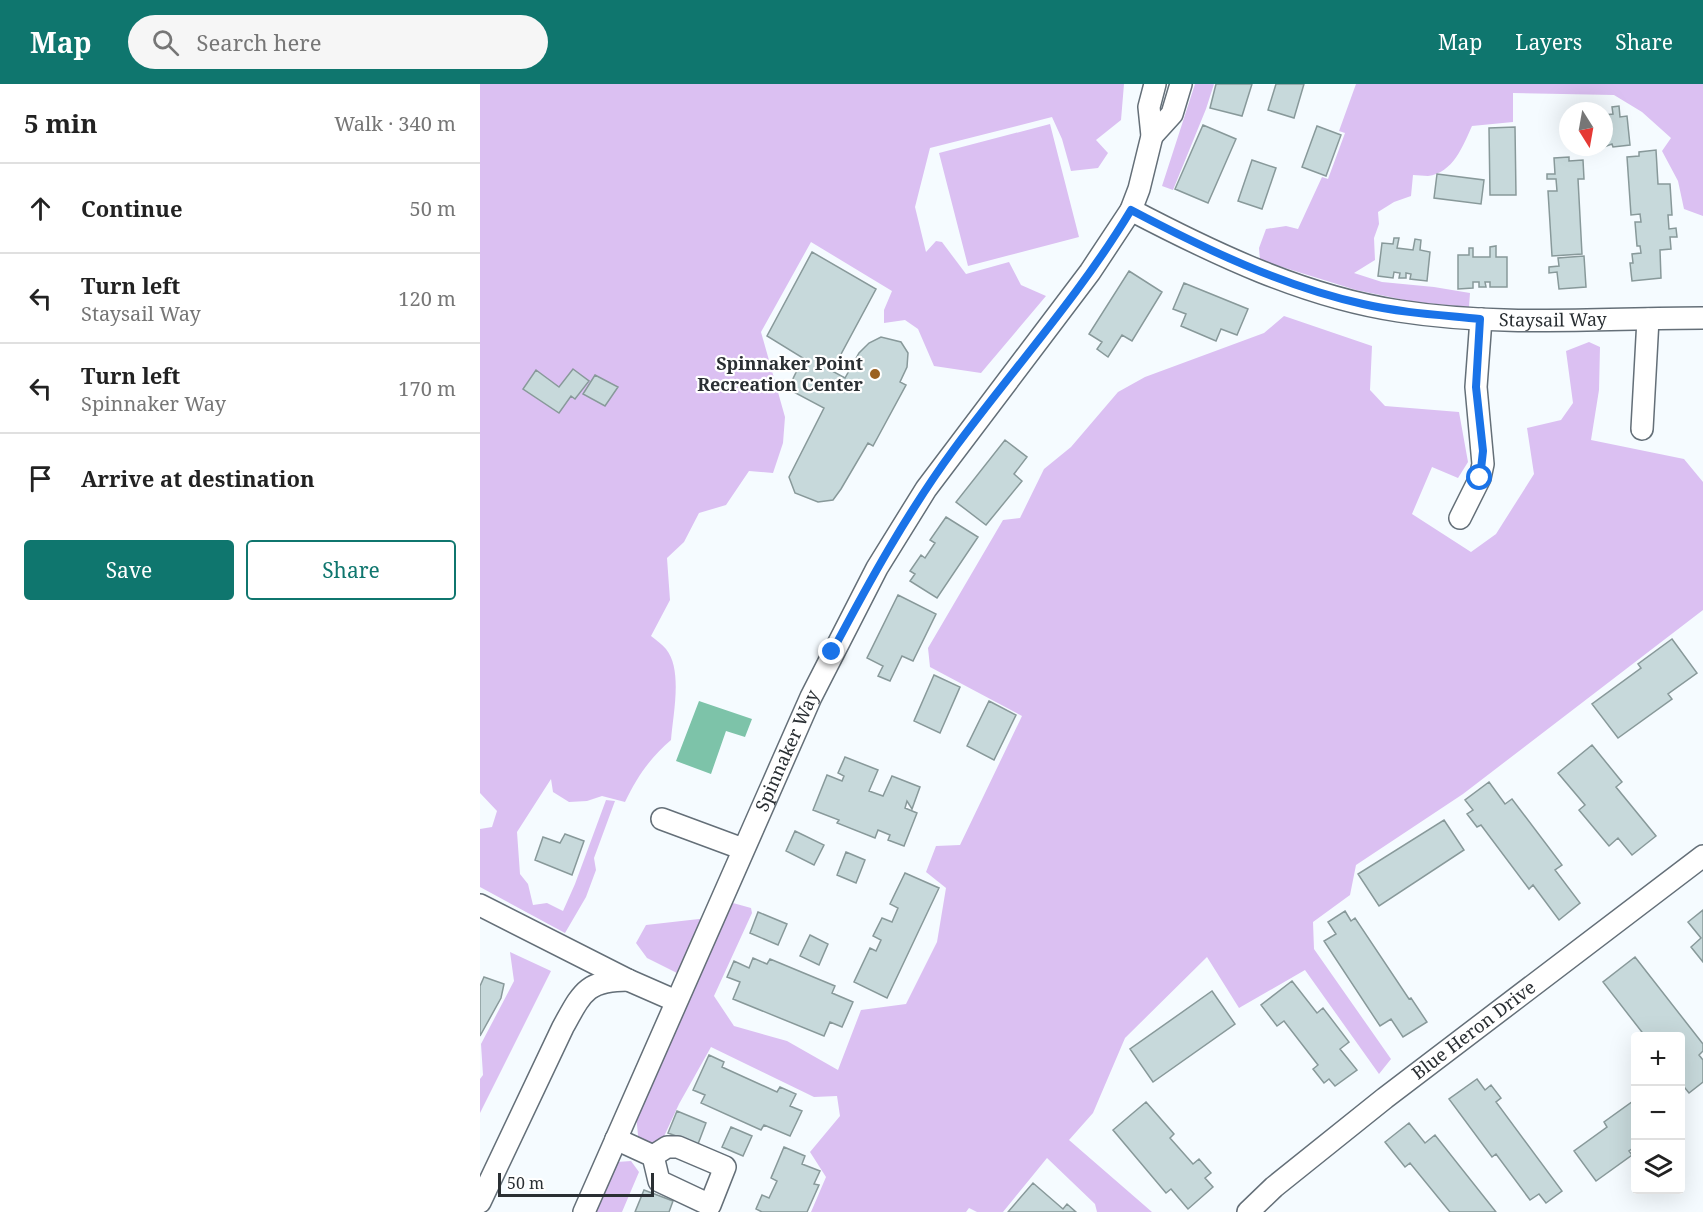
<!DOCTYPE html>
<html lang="en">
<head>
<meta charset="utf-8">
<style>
	body { margin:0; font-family:"Noto Serif",serif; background:#f6f6f6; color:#222 }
	.controls { position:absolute; right:18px; bottom:18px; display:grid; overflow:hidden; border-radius:6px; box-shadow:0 6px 24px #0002 }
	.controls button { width:54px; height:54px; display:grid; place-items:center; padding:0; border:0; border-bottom:2px solid #e0e0e0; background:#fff; color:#222; font:30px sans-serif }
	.compass { position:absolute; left:1079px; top:18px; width:54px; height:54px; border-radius:50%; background:#fff; box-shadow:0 6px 24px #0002; rotate:169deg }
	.scale { position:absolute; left:18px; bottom:15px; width:156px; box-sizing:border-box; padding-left:6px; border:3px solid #2a2f33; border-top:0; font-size:16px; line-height:21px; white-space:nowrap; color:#2a2f33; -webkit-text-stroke:4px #fff; paint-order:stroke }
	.stop { position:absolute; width:18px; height:18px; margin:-14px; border:4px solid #1a73e8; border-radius:50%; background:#fff }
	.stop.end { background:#1a73e8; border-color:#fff; box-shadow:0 2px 6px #0008 }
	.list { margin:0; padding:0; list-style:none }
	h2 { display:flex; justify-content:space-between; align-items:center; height:78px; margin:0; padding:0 24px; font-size:26px }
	h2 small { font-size:20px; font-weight:400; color:#767676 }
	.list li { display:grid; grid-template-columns:39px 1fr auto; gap:18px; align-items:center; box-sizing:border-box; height:90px; padding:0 24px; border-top:2px solid #e0e0e0 }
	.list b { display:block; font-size:22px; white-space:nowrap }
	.list p { margin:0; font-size:20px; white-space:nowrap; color:#767676 }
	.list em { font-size:20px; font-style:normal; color:#767676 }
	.actions { display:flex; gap:12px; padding:18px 24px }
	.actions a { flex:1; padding:14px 0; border:2px solid #0f766e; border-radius:6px; text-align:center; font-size:21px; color:#0f766e }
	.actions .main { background:#0f766e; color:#fff }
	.icon { flex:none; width:33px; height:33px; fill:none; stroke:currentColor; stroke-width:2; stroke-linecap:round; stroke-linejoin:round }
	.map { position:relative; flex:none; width:1223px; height:1128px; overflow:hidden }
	header { display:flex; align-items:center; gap:36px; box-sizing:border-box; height:84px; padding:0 30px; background:#0f766e; color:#fff }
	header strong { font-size:28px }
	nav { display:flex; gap:33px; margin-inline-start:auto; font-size:21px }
	.search { width:420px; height:54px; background:#f6f6f6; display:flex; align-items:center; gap:15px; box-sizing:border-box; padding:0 21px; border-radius:33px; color:#767676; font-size:22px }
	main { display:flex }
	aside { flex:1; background:#fff }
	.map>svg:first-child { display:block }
</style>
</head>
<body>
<header>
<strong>Map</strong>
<div class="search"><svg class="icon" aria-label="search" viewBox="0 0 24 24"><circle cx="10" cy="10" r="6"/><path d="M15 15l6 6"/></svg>Search here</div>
<nav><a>Map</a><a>Layers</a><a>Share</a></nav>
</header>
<main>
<aside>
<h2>5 min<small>Walk · 340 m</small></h2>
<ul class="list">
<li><svg class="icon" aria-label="ahead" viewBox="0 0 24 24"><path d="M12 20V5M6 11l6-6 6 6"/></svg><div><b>Continue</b></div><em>50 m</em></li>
<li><svg class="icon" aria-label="left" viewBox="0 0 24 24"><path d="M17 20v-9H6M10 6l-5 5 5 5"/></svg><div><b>Turn left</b><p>Staysail Way</p></div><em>120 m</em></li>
<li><svg class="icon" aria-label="left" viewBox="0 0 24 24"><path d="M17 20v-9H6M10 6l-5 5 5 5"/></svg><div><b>Turn left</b><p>Spinnaker Way</p></div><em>170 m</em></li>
<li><svg class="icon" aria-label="arrive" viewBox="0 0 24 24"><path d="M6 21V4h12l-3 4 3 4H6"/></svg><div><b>Arrive at destination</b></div></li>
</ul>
<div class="actions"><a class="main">Save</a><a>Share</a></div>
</aside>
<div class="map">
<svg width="1223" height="1128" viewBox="0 0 1223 1128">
	<rect width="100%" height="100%" fill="#f5fbff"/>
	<!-- green -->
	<path fill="#dbc0f2" d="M 0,0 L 644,0 L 641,36 L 616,56 L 628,69 L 618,84 L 591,87 L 582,55 L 572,33 L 450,64 L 435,123 L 446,168 L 456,157 L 462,158 L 486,190 L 529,178 L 541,201 L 566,212 L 501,289 L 454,282 L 438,245 L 425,236 L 404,239 L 404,226 L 412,207 L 331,158 L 281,248 L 305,333 L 303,359 L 293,389 L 269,387 L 246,421 L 219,429 L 204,458 L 187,474 L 190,516 L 171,552 C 176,556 182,560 186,565 C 203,586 193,630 191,656 C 170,674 157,693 145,718 L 122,712 L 107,717 L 89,718 L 73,708 L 71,695 L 37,748 L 40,790 L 48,800 L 53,821 L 67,819 L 83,827 L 95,800 L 126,716 L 135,717 L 114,774 L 116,786 L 106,813 L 85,849 L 0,803 L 0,745 L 12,743 L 17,727 L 0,709 Z
		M 715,0 L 734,0 L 726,25 L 693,106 L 682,102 Z
		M 876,0 L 1223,0 L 1223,132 L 1204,125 L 1198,97 L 1182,67 L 1191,54 L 1162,28 L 1134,11 L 1033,9 L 1033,38 L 992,42 C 983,62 973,89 948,92 C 943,92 938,91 933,91 L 931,112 L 914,118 L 898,128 L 899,140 L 894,154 L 895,176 L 874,189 L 902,198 L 954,203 L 990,209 L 989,223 L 934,218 L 876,206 L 780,176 L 779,164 L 786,145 L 806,142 L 818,145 L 842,93 L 848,95 L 865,49 L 859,47 Z
		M 570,40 L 599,153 L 488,182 L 459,69 Z
		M 804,232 L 892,262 L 890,306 L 905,322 L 979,328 L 988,378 L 978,394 L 952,383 L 932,430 L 991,468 L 1016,450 L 1054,390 L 1047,344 L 1081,336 L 1093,319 L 1086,267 L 1109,258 L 1120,263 L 1119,306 L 1111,356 L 1204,375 L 1223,398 L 1223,526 L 983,710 L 876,781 L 870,811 L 833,838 L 834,865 L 911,975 L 899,990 L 825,886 L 759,924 L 727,873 L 645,954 L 613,1029 L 589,1056 L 672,1128 L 617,1128 L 615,1120 L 567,1074 L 523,1128 L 497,1128 L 489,1124 L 486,1128 L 331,1128 L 346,1093 L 330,1068 L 360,1032 L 357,1012 L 334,1013 L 231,963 L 199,1020 L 180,1061 L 159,1061 L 156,1031 L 209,895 L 167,874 L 156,859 L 166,841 L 219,835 L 234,837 L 253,819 L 271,824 L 272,829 L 234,912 L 254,942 L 307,957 L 358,986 L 381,926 L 426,920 L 457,858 L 466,804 L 446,788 L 456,762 L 480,761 L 542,632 L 450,583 L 448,564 L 523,436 L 540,434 L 564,385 L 591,363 L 638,308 L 665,293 L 784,249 Z
		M 30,868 L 71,887 L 0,1029 L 0,995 L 3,991 L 1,960 L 34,897 Z
		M 151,1077 L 159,1088 L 142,1128 L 116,1128 L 137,1078 Z"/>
	<!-- water -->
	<path fill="#7dc3a9" d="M 219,617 L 272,635 L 265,653 L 246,647 L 231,690 L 196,677 Z"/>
	<!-- building -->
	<path fill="#c7d9db" stroke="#88999a" stroke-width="1.5" d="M 736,0 L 772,0 L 762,32 L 730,24 Z
		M 796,0 L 824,0 L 814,34 L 788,26 Z
		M 1139,22 L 1140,33 L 1147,32 L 1150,61 L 1133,63 L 1132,60 L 1124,63 L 1124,31 L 1133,30 L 1132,23 Z
		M 723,41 L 756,55 L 728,119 L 695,105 Z
		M 837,42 L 861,51 L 846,92 L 822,83 Z
		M 1035,43 L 1036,111 L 1010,111 L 1009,44 Z
		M 1176,66 L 1178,100 L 1190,100 L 1192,131 L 1188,131 L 1189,145 L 1196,144 L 1197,153 L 1190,153 L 1191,165 L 1180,166 L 1181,194 L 1152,197 L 1150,179 L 1153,179 L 1152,170 L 1161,169 L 1160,162 L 1157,162 L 1155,138 L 1161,138 L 1160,130 L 1151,131 L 1147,73 L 1159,72 L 1159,68 Z
		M 1089,73 L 1089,77 L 1103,76 L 1104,95 L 1098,95 L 1102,170 L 1072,172 L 1068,107 L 1077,107 L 1076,95 L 1067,95 L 1067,90 L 1075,90 L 1074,74 Z
		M 772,76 L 796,84 L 782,125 L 758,117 Z
		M 957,90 L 1004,96 L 1001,120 L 954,114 Z
		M 914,154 L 919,154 L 917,164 L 933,166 L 935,155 L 941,156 L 940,166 L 950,168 L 947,197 L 930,195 L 931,190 L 926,189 L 926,194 L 919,194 L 920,189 L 914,188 L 913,194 L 898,192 L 902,159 L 913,160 Z
		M 1016,162 L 1016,173 L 1027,173 L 1027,203 L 1010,203 L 1010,198 L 1005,198 L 1006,203 L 999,203 L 999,198 L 993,198 L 993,204 L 978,205 L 978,171 L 989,171 L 989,164 L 993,164 L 993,173 L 1010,173 L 1010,163 Z
		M 332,168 L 396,205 L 352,287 L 365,294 L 379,269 L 389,259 L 401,253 L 421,258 L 428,269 L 427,283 L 420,298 L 426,301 L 393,362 L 388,359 L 361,405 L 353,416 L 338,418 L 315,409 L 309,393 L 344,324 L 308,305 L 323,274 L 287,252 Z
		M 1104,172 L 1106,203 L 1079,205 L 1077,188 L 1069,189 L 1069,183 L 1079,182 L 1078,174 Z
		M 649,187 L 682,208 L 652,257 L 642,251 L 628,273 L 617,265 L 622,258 L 609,250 Z
		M 704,199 L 768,225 L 757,251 L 741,245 L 736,257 L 701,242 L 706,230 L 693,225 Z
		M 93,285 L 109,297 L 95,315 L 91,312 L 79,329 L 43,305 L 56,286 L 79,303 Z
		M 115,291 L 138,303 L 125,322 L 103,310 Z
		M 525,356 L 547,373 L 534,390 L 542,397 L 506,441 L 476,418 Z
		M 466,433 L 498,453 L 457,514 L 430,497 L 435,490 L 430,487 L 441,471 L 445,474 L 455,459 L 450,456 Z
		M 418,511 L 456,530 L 433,577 L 422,572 L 410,597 L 398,592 L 403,582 L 387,574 Z
		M 1192,555 L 1217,589 L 1188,610 L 1192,615 L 1138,654 L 1112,620 L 1161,584 L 1158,580 Z
		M 454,591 L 480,603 L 460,649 L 434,637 Z
		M 509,617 L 536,631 L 514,676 L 487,662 Z
		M 1112,661 L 1142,698 L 1136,703 L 1176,752 L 1152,771 L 1138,754 L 1129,762 L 1099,726 L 1105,721 L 1078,689 Z
		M 365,673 L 398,686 L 389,707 L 403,712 L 412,692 L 440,703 L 432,725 L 427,717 L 425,724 L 437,729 L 424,762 L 408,756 L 410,751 L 398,746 L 395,754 L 357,739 L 359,736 L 333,726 L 347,691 L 362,697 L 364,692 L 358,689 Z
		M 1009,698 L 1025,720 L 1032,715 L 1082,781 L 1075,786 L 1100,819 L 1079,836 L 1053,801 L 1049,805 L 1001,741 L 997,743 L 987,730 L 993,726 L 985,716 Z
		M 964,736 L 984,766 L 899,822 L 878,790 Z
		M 315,747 L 344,761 L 334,781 L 306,767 Z
		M 85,750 L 104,757 L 92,791 L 55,776 L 63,753 L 80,759 Z
		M 366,768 L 385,776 L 376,799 L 357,791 Z
		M 425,789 L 459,804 L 407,914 L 374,898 L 390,864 L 396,867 L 401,856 L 393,852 L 402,834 L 412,838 L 418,824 L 410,820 Z
		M 1223,826 L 1223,878 L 1211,863 L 1221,854 L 1208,838 Z
		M 865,827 L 871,837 L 875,834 L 929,915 L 931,914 L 947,938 L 923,953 L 911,935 L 900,942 L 844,857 L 856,850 L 848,838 Z
		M 278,828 L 307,840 L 298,861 L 270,849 Z
		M 330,851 L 348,860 L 339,881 L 320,872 Z
		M 1155,873 L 1223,960 L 1223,967 L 1219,971 L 1223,976 L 1223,998 L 1209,1009 L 1200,998 L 1200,952 L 1165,952 L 1123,898 Z
		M 273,874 L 287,880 L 290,875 L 355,902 L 352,909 L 373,918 L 362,943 L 350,938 L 344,952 L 253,915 L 260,898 L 247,893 L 254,877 L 269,884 Z
		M 4,893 L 24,900 L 21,914 L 0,952 L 0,902 Z
		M 812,897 L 837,929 L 843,924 L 869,958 L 860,965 L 877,986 L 855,1002 L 849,995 L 844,999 L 833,985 L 838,981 L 804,937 L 797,942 L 781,921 Z
		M 732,907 L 755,940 L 673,998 L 650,965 Z
		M 229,971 L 244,978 L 242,983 L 297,1008 L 300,1003 L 316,1010 L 310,1022 L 322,1027 L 310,1052 L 284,1041 L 281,1046 L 221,1019 L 225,1011 L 213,1006 Z
		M 997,995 L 1005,1006 L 1011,1001 L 1021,1014 L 1016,1018 L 1082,1107 L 1066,1119 L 1059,1110 L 1050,1116 L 1016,1070 L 1012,1073 L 969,1015 Z
		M 1156,1015 L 1156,1062 L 1149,1067 L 1152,1071 L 1116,1097 L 1094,1067 L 1127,1043 L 1124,1038 Z
		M 666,1018 L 694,1050 L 690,1054 L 713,1080 L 719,1075 L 731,1089 L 725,1094 L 733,1103 L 708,1125 L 691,1105 L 686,1109 L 633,1046 Z
		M 197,1027 L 226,1039 L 218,1060 L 188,1049 Z
		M 929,1039 L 945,1059 L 955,1051 L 1016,1128 L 970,1128 L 930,1079 L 925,1083 L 905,1058 Z
		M 251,1043 L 272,1052 L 263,1072 L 242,1063 Z
		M 304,1063 L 325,1072 L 322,1080 L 340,1087 L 334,1100 L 339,1101 L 327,1128 L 282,1128 L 276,1125 L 282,1111 L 289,1114 L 297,1097 L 291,1094 Z
		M 553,1099 L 583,1125 L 587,1120 L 596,1128 L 528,1128 Z
		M 164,1106 L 193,1117 L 189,1128 L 155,1128 Z"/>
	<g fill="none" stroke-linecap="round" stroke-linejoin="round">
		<defs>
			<g id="minor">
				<path d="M 672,52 L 692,30 L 701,0"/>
				<path id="s1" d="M 651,126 C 735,170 825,213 919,227 C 1021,243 1121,234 1223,234"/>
				<path d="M 1162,345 L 1168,235"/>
				<path d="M 980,434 L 1000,394 L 1003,380 L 996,303 L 1001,235"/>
				<path d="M 182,735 L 263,765"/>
				<path d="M 0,821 L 148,896 L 196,917"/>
				<path d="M 136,1055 L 173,1072 L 179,1097 L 230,1121 L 245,1083 L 198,1063 L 187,1063 L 173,1072"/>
				<path d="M 0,1118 L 83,943 C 102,909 106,896 148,896"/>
				<path id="s2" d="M 104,1128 L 331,613 L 397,484 L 446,405 L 610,188 L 651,126 L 659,105 L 672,52 L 669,23 L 675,0"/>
				<path id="s3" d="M 768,1128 L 794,1103 L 905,1014 L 1223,772"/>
			</g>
		</defs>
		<!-- minor casing -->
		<use href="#minor" stroke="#646f78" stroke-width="24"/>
		<!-- minor -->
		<use href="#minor" stroke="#fff" stroke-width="21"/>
	</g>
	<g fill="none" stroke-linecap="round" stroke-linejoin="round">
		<!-- route -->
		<path stroke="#1a73e8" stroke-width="8" d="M 352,568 C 389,498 427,429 474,365 C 533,285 600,211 651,126 C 723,164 804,203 883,220 C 922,229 961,231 1000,235 L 996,303 L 1003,367 L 1000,394"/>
	</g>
	<!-- markers -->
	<circle fill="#9b6120" stroke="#fff" stroke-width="2" cx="395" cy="290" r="6"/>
	<g text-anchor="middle" stroke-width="4.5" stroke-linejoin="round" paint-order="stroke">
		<!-- street labels -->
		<g font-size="18" fill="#2a2f33" stroke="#fff">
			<text dy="6" stroke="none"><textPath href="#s1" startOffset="442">Staysail Way</textPath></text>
			<text dy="6" stroke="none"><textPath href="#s2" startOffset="504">Spinnaker Way</textPath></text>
			<text dy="6" stroke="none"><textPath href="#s3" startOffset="290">Blue Heron Drive</textPath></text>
		</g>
		<!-- poi labels -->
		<g font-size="18" font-weight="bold" fill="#2a2f33" stroke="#fff" text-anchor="end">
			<text x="383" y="286">Spinnaker Point<tspan x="383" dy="21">Recreation Center</tspan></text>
		</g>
	</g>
</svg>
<div class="controls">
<button>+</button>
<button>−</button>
<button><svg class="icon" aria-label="layers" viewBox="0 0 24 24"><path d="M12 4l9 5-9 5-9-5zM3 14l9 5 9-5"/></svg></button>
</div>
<svg class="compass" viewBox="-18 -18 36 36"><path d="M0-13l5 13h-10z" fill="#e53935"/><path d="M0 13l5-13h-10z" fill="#767676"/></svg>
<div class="scale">50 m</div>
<div class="stop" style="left:1000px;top:394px"></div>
<div class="stop end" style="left:352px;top:568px"></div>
</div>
</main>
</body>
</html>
